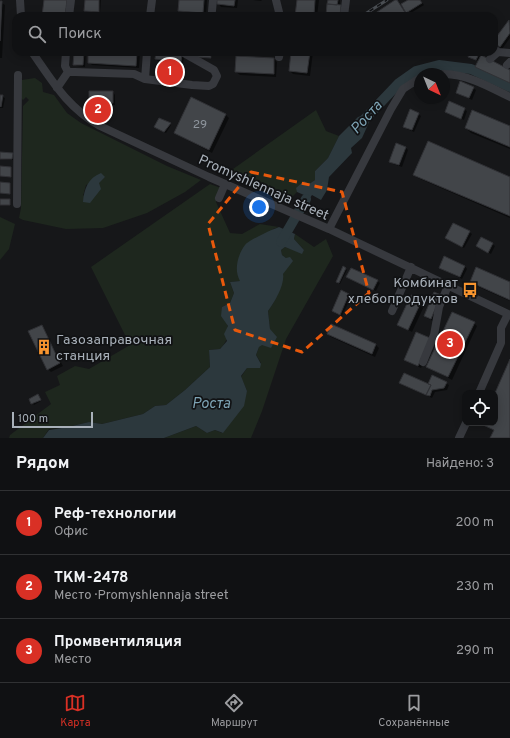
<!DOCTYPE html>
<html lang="ru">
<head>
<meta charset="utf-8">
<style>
	body { margin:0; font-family:Overpass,sans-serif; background:#1e1f21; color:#f1f3f6 }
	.controls { position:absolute; right:12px; bottom:12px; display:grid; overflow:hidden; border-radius:8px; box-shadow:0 2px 10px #0003 }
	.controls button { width:36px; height:36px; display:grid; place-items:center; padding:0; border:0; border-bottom:1px solid #303133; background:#101113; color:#f1f3f6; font:20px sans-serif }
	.compass { position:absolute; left:414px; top:68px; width:36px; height:36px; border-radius:50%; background:#101113; box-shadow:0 2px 10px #0003; rotate:137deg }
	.scale { position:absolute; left:12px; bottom:10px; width:81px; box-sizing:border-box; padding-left:4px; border:2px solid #a8b0b9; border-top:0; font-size:11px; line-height:14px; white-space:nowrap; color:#a8b0b9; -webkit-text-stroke:3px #111214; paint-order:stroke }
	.you { position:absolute; left:259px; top:207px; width:14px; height:14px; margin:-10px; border:3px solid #fff; border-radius:50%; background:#1a73e8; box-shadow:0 0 0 6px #1a73e833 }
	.badge { display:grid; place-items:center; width:26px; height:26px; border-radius:50%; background:#d93025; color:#fff; font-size:13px; font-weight:700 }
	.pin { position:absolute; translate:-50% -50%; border:2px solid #fff; box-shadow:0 1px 4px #0006 }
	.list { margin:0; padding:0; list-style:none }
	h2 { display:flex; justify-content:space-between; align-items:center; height:52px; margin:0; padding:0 16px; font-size:17px }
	h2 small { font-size:13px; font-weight:400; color:#9c9da0 }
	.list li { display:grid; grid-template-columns:26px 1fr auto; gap:12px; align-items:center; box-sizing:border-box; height:64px; padding:0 16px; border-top:1px solid #303133 }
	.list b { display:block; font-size:15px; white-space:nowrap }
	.list p { margin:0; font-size:13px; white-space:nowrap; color:#9c9da0 }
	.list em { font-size:13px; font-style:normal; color:#9c9da0 }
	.icon { flex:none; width:22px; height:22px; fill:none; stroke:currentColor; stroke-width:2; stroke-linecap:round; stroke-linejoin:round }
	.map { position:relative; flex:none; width:510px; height:438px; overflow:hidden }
	.search { position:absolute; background:#101113; box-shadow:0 2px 10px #0003; left:12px; right:12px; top:12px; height:44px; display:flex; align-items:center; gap:10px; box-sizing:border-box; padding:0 14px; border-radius:12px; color:#9c9da0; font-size:15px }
	.sheet { height:244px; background:#101113 }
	nav { display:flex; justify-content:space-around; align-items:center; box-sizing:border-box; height:56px; border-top:1px solid #303133; background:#101113; font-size:11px; color:#9c9da0 }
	nav a { display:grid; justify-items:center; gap:2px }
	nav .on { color:#d93025 }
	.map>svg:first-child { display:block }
</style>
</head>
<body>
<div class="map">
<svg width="510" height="438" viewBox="0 0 510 438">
	<rect width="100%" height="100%" fill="#161719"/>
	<!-- green -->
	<path fill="#1e271e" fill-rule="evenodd" d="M 35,78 L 42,83 L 43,92 L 54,95 L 67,113 L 81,123 L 167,166 L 201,180 L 185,192 L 147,213 L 103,228 L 66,229 L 23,220 L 19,218 L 21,208 L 23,106 L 29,100 L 26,97 L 23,100 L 19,96 L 22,80 ZM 105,177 L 83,196 L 86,185 Z
		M 316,110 L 326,131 L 339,136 L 328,158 L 315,171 L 315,180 L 309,184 L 297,188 L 297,192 L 291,198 C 266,193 248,186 226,174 Z
		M 210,184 L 221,188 L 216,202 L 230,233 L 242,234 L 260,224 L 279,227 L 273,229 L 240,281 L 230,282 L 234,293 L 230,303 L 222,307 C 228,324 233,335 220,349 L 209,350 L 210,367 L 185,390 L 166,405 L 155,406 L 143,414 L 102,424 L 89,422 L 68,427 L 49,429 L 43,438 L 9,438 L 10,435 L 51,404 L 45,392 L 60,385 L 57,376 L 75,366 L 89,369 L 130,345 L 91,267 Z
		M 0,217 L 15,224 L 9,249 L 0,260 Z
		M 295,234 L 314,247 L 326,239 L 333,256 L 286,339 L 262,411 L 251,438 L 164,438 L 196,426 L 207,433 L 215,430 L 222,433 L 247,391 L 241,377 L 247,368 L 261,363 L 256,355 L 259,347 L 270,329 L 268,311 C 281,294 282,278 286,258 L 282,255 L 281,250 L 285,247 L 302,253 L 304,250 L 294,239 Z"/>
	<!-- water -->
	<path fill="#2c383d" d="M 367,114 L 371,118 L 362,138 L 351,148 L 352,153 L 329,177 L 327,190 L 321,200 L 312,195 L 301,211 L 298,210 L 304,195 L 297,192 L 296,188 L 304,181 L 309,184 L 315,180 L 315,171 L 328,158 L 339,136 L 358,117 Z
		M 101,173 L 105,177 L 99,183 L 101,189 L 90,203 L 83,202 C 84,189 88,178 101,173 Z
		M 279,227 L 295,234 L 294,239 L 304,250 L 302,254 L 285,247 L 281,250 L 282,255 L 286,258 L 290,257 L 293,261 L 283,274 C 285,284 275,302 268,311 L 270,329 L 277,337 L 271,348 L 262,345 L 259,347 L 256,355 L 261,364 L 260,368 L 247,368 L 241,376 L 247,391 L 244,406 L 223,433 L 215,430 L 207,433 L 196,426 L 164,438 L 43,438 L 49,430 L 68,427 L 89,422 L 102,424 L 143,414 L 155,406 L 166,405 L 185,390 L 210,367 L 209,350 L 220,349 L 227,341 L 224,334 L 228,326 L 221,316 L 222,307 L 230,303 L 234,293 L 230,282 L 240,281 C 234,271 237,256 245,245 C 249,240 271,230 279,227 Z"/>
	<!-- shadow -->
	<path fill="#0007" d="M 86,0 L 101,0 L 100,13 L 87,13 L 85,10 Z
		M 180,0 L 207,0 L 206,16 L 183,14 L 179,11 Z
		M 218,0 L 238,0 L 237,8 L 221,7 L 218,3 Z
		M 253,0 L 262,0 L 261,1 Z
		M 298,0 L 319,0 L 317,16 L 296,16 Z
		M 329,0 L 340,0 L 340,6 L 343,10 L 343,16 L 327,16 Z
		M 410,0 L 420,0 L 424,5 L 409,14 L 407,12 Z
		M 0,2 L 5,5 L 2,58 L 0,58 Z
		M 509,21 L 510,38 L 502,49 L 494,42 Z
		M 75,52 L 86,52 L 85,67 L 77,66 L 74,64 Z
		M 89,52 L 140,52 L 139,68 L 92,65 L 89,62 Z
		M 197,52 L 210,52 L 212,54 L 212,58 L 198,58 Z
		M 292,52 L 313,52 L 310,76 L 293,74 L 290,71 Z
		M 471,52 L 483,52 L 481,56 L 510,71 L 510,84 L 480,70 L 476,67 L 479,61 L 469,56 Z
		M 182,55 L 184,57 L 183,64 L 158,61 L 156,59 Z
		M 274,59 L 277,62 L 276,77 L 240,75 L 236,72 Z
		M 181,67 L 183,69 L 182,82 L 159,80 Z
		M 473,88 L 476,90 L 472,100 L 457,92 Z
		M 113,92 L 115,95 L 115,105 L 92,105 L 90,102 Z
		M 0,96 L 5,98 L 3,108 L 0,108 Z
		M 450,103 L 467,111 L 464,120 L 446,112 Z
		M 418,114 L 421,116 L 414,132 L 407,129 L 404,126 Z
		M 226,115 L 229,118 L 212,153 L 175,133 Z
		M 170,124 L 171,125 L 166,133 L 156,127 Z
		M 510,127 L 510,149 L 471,133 L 466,128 Z
		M 406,148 L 408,150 L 402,167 L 393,164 L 390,161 Z
		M 0,153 L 12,154 L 13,160 L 0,159 Z
		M 414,175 L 510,178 L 510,218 L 418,178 Z
		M 469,232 L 472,234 L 464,248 L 446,238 Z
		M 492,244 L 495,246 L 491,254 L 477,246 Z
		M 465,266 L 467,269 L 462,279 L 440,268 Z
		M 345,269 L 347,270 L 340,284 L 337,282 Z
		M 348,277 L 377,281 L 380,283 L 376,291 Z
		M 471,282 L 510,283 L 510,301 L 474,285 Z
		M 348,294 L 351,297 L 342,316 L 336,314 L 333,311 Z
		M 441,295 L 433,321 L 427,318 L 425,316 Z
		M 412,296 L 425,304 L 412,332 L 398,324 Z
		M 474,323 L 477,326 L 452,380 L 427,366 Z
		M 332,325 L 376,345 L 379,348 L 375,357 L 331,337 L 328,334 Z
		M 41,326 L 63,366 L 51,372 L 48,369 Z
		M 432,342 L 421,368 L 406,360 Z
		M 510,362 L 510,438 L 492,438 L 495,431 L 482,424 L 495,423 L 495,395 Z
		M 433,376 L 449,385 L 447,390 L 435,392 L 432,398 L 403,385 L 428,385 Z
		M 39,396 L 41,401 L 34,405 L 30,399 Z"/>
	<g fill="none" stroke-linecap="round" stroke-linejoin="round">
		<!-- river -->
		<path stroke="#2c383d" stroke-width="10" d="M 360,124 L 399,83 L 416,71 L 439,65 L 471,69 L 510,87
			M 281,242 L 306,199"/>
	</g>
	<!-- building -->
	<path fill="#424549" stroke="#303135" d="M 44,0 L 67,0 L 65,16 L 42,16 Z
		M 85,0 L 99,0 L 99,12 L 84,11 Z
		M 179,0 L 204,0 L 203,13 L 178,11 Z
		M 217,0 L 235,0 L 234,6 L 217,4 Z
		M 297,0 L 315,0 L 314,16 L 295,16 Z
		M 328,0 L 338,0 L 337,5 L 327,4 Z
		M 395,0 L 397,0 L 406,14 L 402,16 L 371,16 Z
		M 408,0 L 420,0 L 422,3 L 406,13 L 401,4 Z
		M 0,1 L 2,1 L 0,41 Z
		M 327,4 L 341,5 L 340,16 L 326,16 Z
		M 212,13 L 226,14 L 226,16 L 211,16 Z
		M 91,14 L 120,16 L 91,16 Z
		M 509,20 L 510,33 L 500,47 L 494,43 L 494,40 Z
		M 74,52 L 84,52 L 83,65 L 73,65 Z
		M 88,52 L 137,52 L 136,66 L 88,63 Z
		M 156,52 L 182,54 L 181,62 L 155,59 Z
		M 196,52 L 211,52 L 211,58 L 196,57 Z
		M 291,52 L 310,52 L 307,73 L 289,71 Z
		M 470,52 L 480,52 L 476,60 L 468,57 Z
		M 481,55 L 510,70 L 510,83 L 475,67 Z
		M 236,56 L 274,58 L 274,74 L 235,72 Z
		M 157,65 L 181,66 L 180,80 L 156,78 Z
		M 460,81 L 474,87 L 469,98 L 456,93 Z
		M 89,91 L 113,91 L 113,103 L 89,103 Z
		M 0,95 L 3,95 L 1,107 L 0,106 Z
		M 191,97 L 226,114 L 209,150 L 174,133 Z
		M 449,101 L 465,108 L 461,119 L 445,112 Z
		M 410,109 L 419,113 L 412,130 L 403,127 Z
		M 472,110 L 510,126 L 510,147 L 465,128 Z
		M 159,118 L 171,123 L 164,132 L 154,127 Z
		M 428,141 L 510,177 L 510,216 L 413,175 Z
		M 396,143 L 406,147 L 399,165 L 389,162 Z
		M 0,152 L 13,153 L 12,159 L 0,159 Z
		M 0,166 L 11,167 L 11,177 L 0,176 Z
		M 0,182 L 10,183 L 10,194 L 0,193 Z
		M 0,199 L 10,199 L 10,205 L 0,205 Z
		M 453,223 L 470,231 L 462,247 L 445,238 Z
		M 481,237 L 493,243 L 488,253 L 476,246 Z
		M 444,256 L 465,266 L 460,277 L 439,268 Z
		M 343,266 L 346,268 L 339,283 L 336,282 Z
		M 476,267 L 510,282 L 510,300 L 470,282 Z
		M 351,268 L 378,280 L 373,290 L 346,277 Z
		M 341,290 L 349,294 L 340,315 L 332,311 Z
		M 434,292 L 441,295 L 431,319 L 424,316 Z
		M 411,295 L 422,300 L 408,330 L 397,325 Z
		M 452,312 L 475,322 L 448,377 L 426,367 Z
		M 331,324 L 376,344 L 372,354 L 327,334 Z
		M 42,325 L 60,363 L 47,370 L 28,331 Z
		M 416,332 L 430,338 L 418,366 L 404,360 Z
		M 510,359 L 510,438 L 490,438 L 494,430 L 481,424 L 495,423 L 495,393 Z
		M 404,373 L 431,385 L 426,395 L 399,383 Z
		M 432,375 L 447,382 L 444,388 L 432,390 L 430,396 L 426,395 L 431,385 L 428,384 Z
		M 38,394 L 41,400 L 31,404 L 29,399 Z"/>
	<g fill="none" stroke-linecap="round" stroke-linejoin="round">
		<!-- minor -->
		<path stroke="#37393e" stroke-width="8" d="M 20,0 L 21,16
			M 276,0 L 280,16
			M 212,11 L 213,0
			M 69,16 L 71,0
			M 150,16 L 152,0
			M 344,16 L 346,0
			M 494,49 L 498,52 L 510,53
			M 32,52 C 53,82 67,107 100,126 L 209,177 L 329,229 L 510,315
			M 66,52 L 65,66 L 68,72
			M 279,57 L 280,52
			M 490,59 L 498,52
			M 507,65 L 510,62
			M 444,74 C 467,74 490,87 510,97
			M 145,79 L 147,52
			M 57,88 L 68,72 L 75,72 L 134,74 L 145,79 L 192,85 L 209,86 L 213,84 L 217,76 L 214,70 L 182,52
			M 219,198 L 225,184
			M 17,204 L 18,75
			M 329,229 L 391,109 L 403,89 L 420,78
			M 392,311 L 411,267
			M 423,362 L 434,335 L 439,307 L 448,286
			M 479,393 L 501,343 L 501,328 L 508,314
			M 459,438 L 466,423"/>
		<defs>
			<path id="rail" d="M 362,16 L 387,0"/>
		</defs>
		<!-- rail casing -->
		<use href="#rail" stroke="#4a4e53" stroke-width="3"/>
		<!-- rail -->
		<use href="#rail" stroke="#111214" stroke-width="1.5" stroke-dasharray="4.5" stroke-linecap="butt"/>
	</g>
	<!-- marked area -->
	<path fill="none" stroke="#e8590c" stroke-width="3" stroke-dasharray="8 5" stroke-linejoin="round" d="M 251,172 L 342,192 L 369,293 L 302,352 L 235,330 L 208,224 Z"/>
	<!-- icons -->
	<defs>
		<symbol id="bus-bare" viewBox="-9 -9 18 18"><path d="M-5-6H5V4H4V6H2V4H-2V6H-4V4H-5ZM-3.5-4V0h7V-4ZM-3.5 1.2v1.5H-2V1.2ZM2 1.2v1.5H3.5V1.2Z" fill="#f8952f" stroke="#111214" stroke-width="2.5" paint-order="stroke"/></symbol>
		<symbol id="building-bare" viewBox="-9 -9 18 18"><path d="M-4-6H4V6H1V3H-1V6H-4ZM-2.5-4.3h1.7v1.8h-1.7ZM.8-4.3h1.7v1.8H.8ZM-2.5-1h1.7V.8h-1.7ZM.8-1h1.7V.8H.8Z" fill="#f8952f" stroke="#111214" stroke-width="2.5" paint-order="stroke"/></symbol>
	</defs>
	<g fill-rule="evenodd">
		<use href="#bus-bare" x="459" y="279" width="22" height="22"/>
		<use href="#building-bare" x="33" y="336" width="22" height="22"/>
	</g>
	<g text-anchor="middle" stroke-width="3.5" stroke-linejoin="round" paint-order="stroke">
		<!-- number labels -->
		<g font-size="12" fill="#8e959d">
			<text x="200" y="128">29</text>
		</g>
		<!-- street labels -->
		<g font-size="14" fill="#a8b0b9" stroke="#111214">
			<text transform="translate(264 187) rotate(24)" y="5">Promyshlennaja street</text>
		</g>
		<!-- poi labels -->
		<g font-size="14" fill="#a8b0b9" stroke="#111214" text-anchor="end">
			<text x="458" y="287">Комбинат<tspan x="458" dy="16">хлебопродуктов</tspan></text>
			<text x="56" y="344" text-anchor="start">Газозаправочная<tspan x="56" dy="16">станция</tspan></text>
		</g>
		<!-- water labels -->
		<g font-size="15" font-style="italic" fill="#7ea4b5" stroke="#111214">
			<text transform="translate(366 117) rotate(-48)" y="5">Роста</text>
			<text x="211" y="408">Роста</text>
		</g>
	</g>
</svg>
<div class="controls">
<button><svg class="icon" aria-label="locate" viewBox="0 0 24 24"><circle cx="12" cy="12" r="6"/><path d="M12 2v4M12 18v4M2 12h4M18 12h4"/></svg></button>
</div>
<svg class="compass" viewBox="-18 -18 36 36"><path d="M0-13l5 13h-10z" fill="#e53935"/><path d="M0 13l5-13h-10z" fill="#9c9da0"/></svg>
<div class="scale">100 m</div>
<div class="you"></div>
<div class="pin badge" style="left:170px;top:72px">1</div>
<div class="pin badge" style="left:98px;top:110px">2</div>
<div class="pin badge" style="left:450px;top:344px">3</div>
<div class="search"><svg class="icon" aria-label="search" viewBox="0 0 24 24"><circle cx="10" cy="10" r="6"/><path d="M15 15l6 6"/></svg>Поиск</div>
</div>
<section class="sheet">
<h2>Рядом<small>Найдено: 3</small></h2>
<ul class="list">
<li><span class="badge">1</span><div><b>Реф-технологии</b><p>Офис</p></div><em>200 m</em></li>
<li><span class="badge">2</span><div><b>ТКМ-2478</b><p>Место · Promyshlennaja street</p></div><em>230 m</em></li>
<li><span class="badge">3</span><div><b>Промвентиляция</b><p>Место</p></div><em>290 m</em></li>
</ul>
</section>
<nav>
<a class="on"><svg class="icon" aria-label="map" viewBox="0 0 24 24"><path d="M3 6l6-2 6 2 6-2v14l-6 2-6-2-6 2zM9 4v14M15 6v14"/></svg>Карта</a>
<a><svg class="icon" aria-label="directions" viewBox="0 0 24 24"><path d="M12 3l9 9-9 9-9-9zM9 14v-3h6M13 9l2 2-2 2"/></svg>Маршрут</a>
<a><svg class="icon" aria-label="saved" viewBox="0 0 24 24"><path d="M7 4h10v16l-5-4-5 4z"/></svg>Сохранённые</a>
</nav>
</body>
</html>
